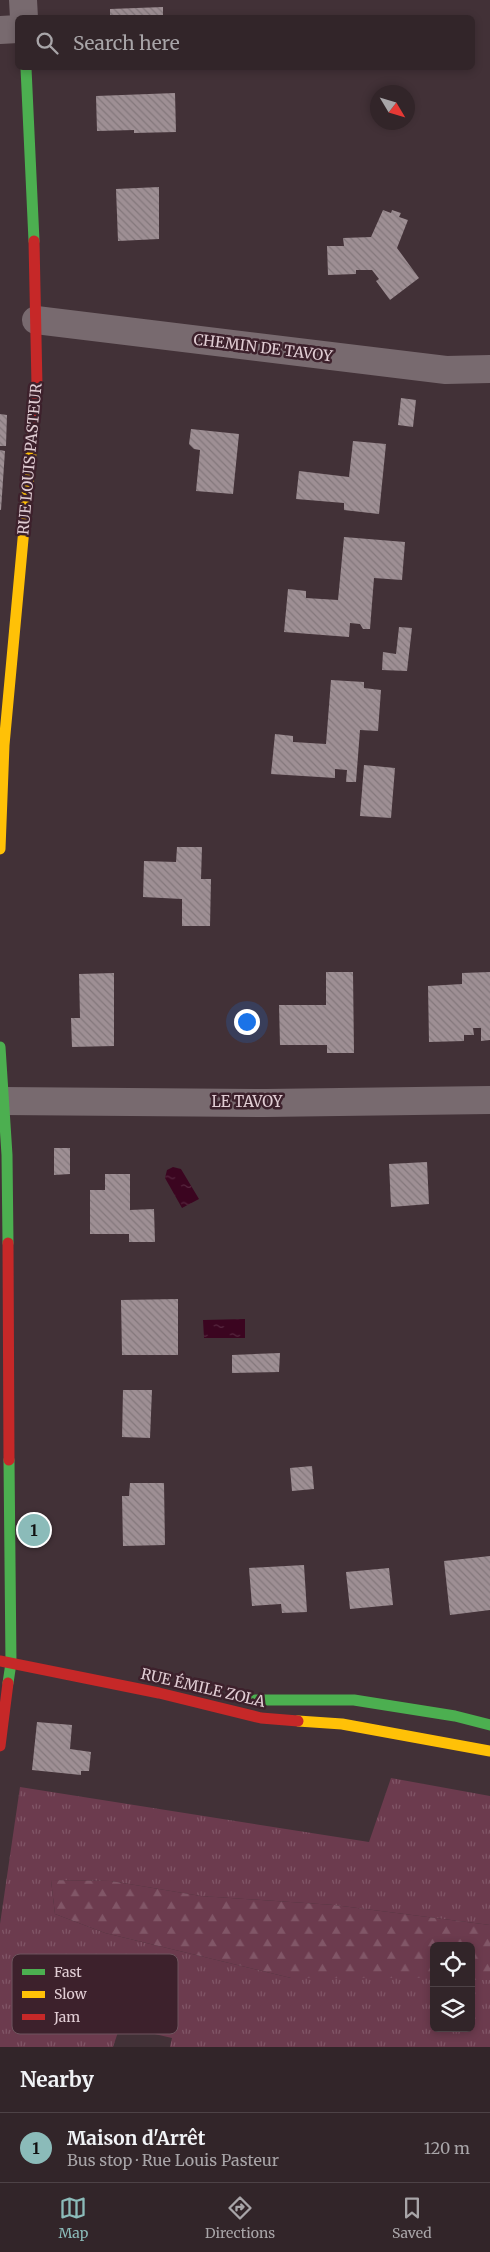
<!DOCTYPE html>
<html lang="en">
<head>
<meta charset="utf-8">
<style>
	body { margin:0; font-family:Merriweather,serif; background:#3a2d31; color:#f1f3f6 }
	.controls { position:absolute; right:15px; bottom:15px; display:grid; overflow:hidden; border-radius:8px; box-shadow:0 2px 8px #0003 }
	.controls button { width:45px; height:45px; display:grid; place-items:center; padding:0; border:0; border-bottom:1px solid #4d4246; background:#322529; color:#f1f3f6; font:25px sans-serif }
	.compass { position:absolute; left:370px; top:85px; width:45px; height:45px; border-radius:50%; background:#322529; box-shadow:0 2px 8px #0003; rotate:128deg }
	.you { position:absolute; left:246px; top:1021px; width:18px; height:18px; margin:-12px; border:4px solid #fff; border-radius:50%; background:#1a73e8; box-shadow:0 0 0 8px #1a73e833 }
	.badge { display:grid; place-items:center; width:32px; height:32px; border-radius:50%; background:#8bbbb9; color:#111; font-size:16px; font-weight:700 }
	.pin { position:absolute; translate:-50% -50%; border:2px solid #fff; box-shadow:0 1px 5px #0006 }
	.list { margin:0; padding:0; list-style:none }
	h2 { display:flex; justify-content:space-between; align-items:center; height:65px; margin:0; padding:0 20px; font-size:21px }
	h2 small { font-size:16px; font-weight:400; color:#a8a5a8 }
	.list li { display:grid; grid-template-columns:32px 1fr auto; gap:15px; align-items:center; box-sizing:border-box; height:70px; padding:0 20px; border-top:1px solid #4d4246 }
	.list b { display:block; font-size:19px; white-space:nowrap }
	.list p { margin:0; font-size:16px; white-space:nowrap; color:#a8a5a8 }
	.list em { font-size:16px; font-style:normal; color:#a8a5a8 }
	.icon { flex:none; width:28px; height:28px; fill:none; stroke:currentColor; stroke-width:2; stroke-linecap:round; stroke-linejoin:round }
	.map { position:relative; flex:none; width:490px; height:2047px; overflow:hidden }
	.search { position:absolute; background:#322529; box-shadow:0 2px 8px #0003; left:15px; right:15px; top:15px; height:55px; display:flex; align-items:center; gap:12px; box-sizing:border-box; padding:0 18px; border-radius:8px; color:#a8a5a8; font-size:19px }
	.sheet { height:135px; background:#322529 }
	nav { display:flex; justify-content:space-around; align-items:center; box-sizing:border-box; height:70px; border-top:1px solid #4d4246; background:#322529; font-size:14px; color:#a8a5a8 }
	nav a { display:grid; justify-items:center; gap:2px }
	nav .on { color:#8bbbb9 }
	.map>svg:first-child { display:block }
</style>
</head>
<body>
<div class="map">
<svg width="490" height="2047" viewBox="0 0 490 2047">
	<defs>
		<pattern id="grass-tufts" width="24" height="20" patternUnits="userSpaceOnUse" patternTransform="scale(1.25)"><rect width="24" height="20" fill="#6c3b4e"/><path d="M3 7l-1-3M5 7V3M7 7l1-3M15 17l-1-3M17 17v-4M19 17l1-3" fill="none" stroke="#815667"/></pattern>
		<pattern id="forest-firs" width="22" height="20" patternUnits="userSpaceOnUse" patternTransform="scale(1.25)"><rect width="22" height="20" fill="#6c3b4e"/><path d="M5 1l3.5 6h-7zM16 11l3.5 6h-7z" fill="#815667"/></pattern>
		<pattern id="water-ripples" width="26" height="14" patternUnits="userSpaceOnUse" patternTransform="scale(1.25)"><rect width="26" height="14" fill="#3b0520"/><path d="M2 4q2-2 4 0t4 0M15 11q2-2 4 0t4 0" fill="none" stroke="#572840"/></pattern>
		<pattern id="building-back-hatch" width="6" height="6" patternUnits="userSpaceOnUse" patternTransform="scale(1.25)"><rect width="6" height="6" fill="#9e8f94"/><path d="M-1 5l2 2M0 0l6 6M5-1l2 2" fill="none" stroke="#83777b"/></pattern>
	</defs>
	<rect width="100%" height="100%" fill="#423137"/>
	<!-- grass -->
	<path fill="url(#grass-tufts)" d="M 391,1778 L 490,1796 L 490,1925 L 334,1905 L 201,1896 L 111,1881 L 51,1880 L 55,1914 L 105,1933 L 291,1978 L 434,1978 L 434,2028 L 471,2028 L 471,1980 L 490,1980 L 490,2047 L 170,2047 L 172,2038 L 120,2026 L 113,2047 L 0,2047 L 0,1924 L 20,1787 L 369,1842 Z"/>
	<!-- forest -->
	<path fill="url(#forest-firs)" d="M 51,1880 L 111,1881 L 201,1896 L 334,1905 L 490,1925 L 490,1980 L 471,1980 L 471,1946 L 434,1946 L 434,1978 L 291,1978 L 105,1933 L 55,1914 Z"/>
	<!-- water -->
	<path fill="url(#water-ripples)" d="M 173,1167 L 181,1169 L 199,1199 L 182,1208 L 165,1178 L 167,1170 Z
		M 245,1319 L 245,1338 L 204,1338 L 203,1320 Z"/>
	<!-- building -->
	<path fill="url(#building-back-hatch)" d="M 163,7 L 163,18 L 110,18 L 110,9 Z
		M 175,93 L 176,132 L 134,133 L 134,130 L 97,131 L 96,96 Z
		M 159,187 L 159,239 L 118,241 L 116,189 Z
		M 383,210 L 391,213 L 392,210 L 401,213 L 399,217 L 408,220 L 397,248 L 419,278 L 390,300 L 376,281 L 379,279 L 372,270 L 356,270 L 356,274 L 328,275 L 327,246 L 344,246 L 343,238 L 371,237 Z
		M 401,398 L 416,400 L 413,427 L 398,425 Z
		M 0,414 L 7,415 L 6,446 L 0,446 Z
		M 191,429 L 239,434 L 233,494 L 196,491 L 200,450 L 194,449 L 189,444 Z
		M 353,441 L 386,444 L 379,514 L 344,510 L 344,503 L 296,499 L 299,471 L 349,477 Z
		M 0,450 L 5,451 L 1,510 L 0,510 Z
		M 344,537 L 405,542 L 402,580 L 374,578 L 370,629 L 363,629 L 360,624 L 350,623 L 349,637 L 284,632 L 288,589 L 306,591 L 306,598 L 338,600 Z
		M 399,627 L 412,628 L 407,671 L 382,670 L 383,652 L 396,654 Z
		M 331,680 L 364,682 L 364,688 L 381,690 L 378,731 L 360,730 L 356,782 L 346,782 L 347,770 L 335,769 L 335,778 L 271,774 L 275,734 L 293,736 L 293,742 L 326,744 Z
		M 364,765 L 395,768 L 391,818 L 360,816 Z
		M 177,847 L 202,847 L 201,879 L 211,879 L 210,926 L 182,926 L 182,899 L 143,897 L 144,861 L 176,862 Z
		M 326,972 L 353,972 L 354,1053 L 327,1053 L 327,1045 L 280,1045 L 279,1005 L 326,1005 Z
		M 490,972 L 490,1040 L 481,1041 L 481,1028 L 473,1028 L 474,1035 L 464,1035 L 464,1041 L 429,1042 L 428,986 L 462,984 L 462,973 Z
		M 114,973 L 114,1046 L 72,1047 L 71,1018 L 80,1018 L 79,974 Z
		M 54,1148 L 70,1148 L 70,1174 L 54,1175 Z
		M 427,1162 L 429,1204 L 391,1207 L 389,1164 Z
		M 105,1174 L 130,1174 L 130,1210 L 154,1209 L 155,1242 L 129,1242 L 129,1234 L 90,1234 L 90,1190 L 105,1190 Z
		M 178,1299 L 178,1355 L 122,1355 L 121,1300 Z
		M 280,1353 L 279,1372 L 232,1373 L 232,1355 Z
		M 123,1390 L 152,1390 L 150,1438 L 122,1437 Z
		M 312,1466 L 314,1489 L 292,1491 L 290,1468 Z
		M 130,1483 L 164,1483 L 165,1545 L 123,1546 L 122,1496 L 129,1496 Z
		M 490,1556 L 490,1610 L 450,1615 L 444,1561 Z
		M 304,1565 L 307,1612 L 282,1613 L 281,1604 L 252,1606 L 249,1568 Z
		M 389,1568 L 393,1605 L 350,1609 L 346,1572 Z
		M 37,1722 L 72,1725 L 70,1749 L 91,1752 L 89,1771 L 81,1771 L 81,1775 L 32,1770 Z"/>
	<g fill="none" stroke-linecap="round" stroke-linejoin="round">
		<!-- street -->
		<path stroke="#786a6f" stroke-width="28" d="M 23,0 L 24,18
			M 0,30 L 18,29
			M 36,320 L 446,370 L 490,369
			M 3,1101 L 265,1103 L 490,1100"/>
		<!-- fast -->
		<path stroke="#4caf50" stroke-width="11" d="M 26,68 L 34,241
			M 0,1047 L 7,1155 L 8,1243
			M 8,1683 L 11,1663 L 9,1460
			M 255,1700 L 354,1700 L 455,1716 L 490,1725"/>
		<!-- slow -->
		<path stroke="#ffc107" stroke-width="11" d="M 0,849 L 4,745 L 33,431
			M 298,1721 L 342,1724 L 490,1751"/>
		<!-- jam -->
		<path stroke="#c62828" stroke-width="11" d="M 33,431 L 37,386 L 34,241
			M 8,1243 L 9,1460
			M 0,1661 L 159,1693 L 261,1718 L 298,1721
			M 0,1746 L 8,1683"/>
	</g>
	<g text-anchor="middle" stroke-width="5" stroke-linejoin="round" paint-order="stroke">
		<!-- street labels -->
		<g font-size="15" fill="#e1cdd4" stroke="#3d212c">
			<text transform="translate(263 348) rotate(7)" y="5">CHEMIN DE TAVOY</text>
			<text transform="translate(30 459) rotate(-85)" y="5">RUE LOUIS PASTEUR</text>
			<text x="247" y="1107">LE TAVOY</text>
			<text transform="translate(203 1688) rotate(13)" y="5">RUE ÉMILE ZOLA</text>
		</g>
	</g>
	<!-- legend -->
	<rect x="12" y="1954" width="166" height="80" rx="8" fill="#3d212c" stroke="#6e555e" stroke-width="1"/>
	<rect x="22" y="1969" width="23" height="6" fill="#4caf50"/>
	<rect x="22" y="1991" width="23" height="7" fill="#ffc107"/>
	<rect x="22" y="2014" width="23" height="6" fill="#c62828"/>
	<g font-size="14" fill="#e1cdd4">
		<text x="54" y="1977">Fast</text>
		<text x="54" y="1999">Slow</text>
		<text x="54" y="2022">Jam</text>
	</g>
</svg>
<div class="controls">
<button><svg class="icon" aria-label="locate" viewBox="0 0 24 24"><circle cx="12" cy="12" r="6"/><path d="M12 2v4M12 18v4M2 12h4M18 12h4"/></svg></button>
<button><svg class="icon" aria-label="layers" viewBox="0 0 24 24"><path d="M12 4l9 5-9 5-9-5zM3 14l9 5 9-5"/></svg></button>
</div>
<svg class="compass" viewBox="-18 -18 36 36"><path d="M0-13l5 13h-10z" fill="#e53935"/><path d="M0 13l5-13h-10z" fill="#a8a5a8"/></svg>
<div class="you"></div>
<div class="pin badge" style="left:34px;top:1530px">1</div>
<div class="search"><svg class="icon" aria-label="search" viewBox="0 0 24 24"><circle cx="10" cy="10" r="6"/><path d="M15 15l6 6"/></svg>Search here</div>
</div>
<section class="sheet">
<h2>Nearby<small></small></h2>
<ul class="list">
<li><span class="badge">1</span><div><b>Maison d'Arrêt</b><p>Bus stop · Rue Louis Pasteur</p></div><em>120 m</em></li>
</ul>
</section>
<nav>
<a class="on"><svg class="icon" aria-label="map" viewBox="0 0 24 24"><path d="M3 6l6-2 6 2 6-2v14l-6 2-6-2-6 2zM9 4v14M15 6v14"/></svg>Map</a>
<a><svg class="icon" aria-label="directions" viewBox="0 0 24 24"><path d="M12 3l9 9-9 9-9-9zM9 14v-3h6M13 9l2 2-2 2"/></svg>Directions</a>
<a><svg class="icon" aria-label="saved" viewBox="0 0 24 24"><path d="M7 4h10v16l-5-4-5 4z"/></svg>Saved</a>
</nav>
</body>
</html>
